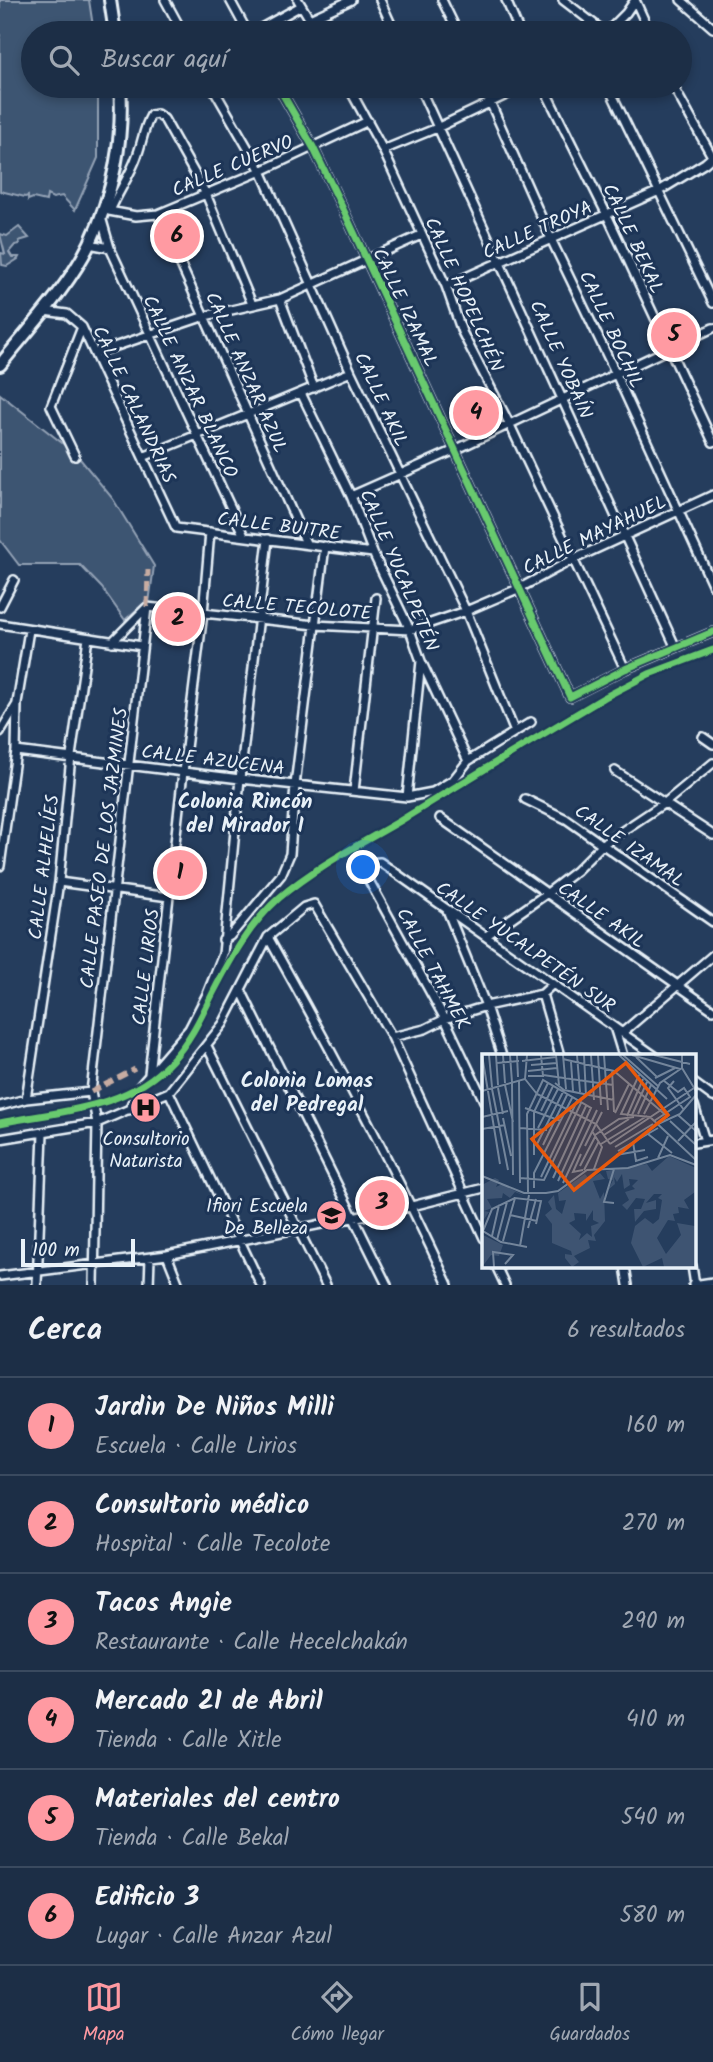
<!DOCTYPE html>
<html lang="es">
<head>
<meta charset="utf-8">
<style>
	body { margin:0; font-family:Kalam,sans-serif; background:#293a51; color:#f1f3f6 }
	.scale { position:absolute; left:21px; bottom:18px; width:114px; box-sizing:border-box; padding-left:7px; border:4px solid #e8f1f8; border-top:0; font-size:19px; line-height:24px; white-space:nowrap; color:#e8f1f8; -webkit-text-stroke:5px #1d3557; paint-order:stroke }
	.you { position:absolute; left:364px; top:868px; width:24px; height:24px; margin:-18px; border:5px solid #fff; border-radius:50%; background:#1a73e8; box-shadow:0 0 0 10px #1a73e833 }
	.badge { display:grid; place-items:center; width:46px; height:46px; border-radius:50%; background:#ff9aa2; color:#111; font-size:23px; font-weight:700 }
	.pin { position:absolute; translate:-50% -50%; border:4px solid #fff; box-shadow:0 2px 7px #0006 }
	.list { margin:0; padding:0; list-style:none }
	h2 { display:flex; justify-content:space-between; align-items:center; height:91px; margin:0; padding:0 28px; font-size:30px }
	h2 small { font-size:23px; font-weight:400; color:#a0a8b3 }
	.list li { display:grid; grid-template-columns:46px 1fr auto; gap:21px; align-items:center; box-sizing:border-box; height:98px; padding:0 28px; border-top:2px solid #3a4a5f }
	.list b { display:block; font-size:26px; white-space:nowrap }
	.list p { margin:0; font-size:23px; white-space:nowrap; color:#a0a8b3 }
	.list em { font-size:23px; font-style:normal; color:#a0a8b3 }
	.icon { flex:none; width:38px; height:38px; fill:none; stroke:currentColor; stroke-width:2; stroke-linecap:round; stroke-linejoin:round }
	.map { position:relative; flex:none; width:713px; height:1285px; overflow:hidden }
	.search { position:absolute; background:#1c2e46; box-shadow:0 4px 10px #0003; left:21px; right:21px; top:21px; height:77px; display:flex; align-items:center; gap:18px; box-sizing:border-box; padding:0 24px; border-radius:38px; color:#a0a8b3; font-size:26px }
	.sheet { height:679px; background:#1c2e46 }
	nav { display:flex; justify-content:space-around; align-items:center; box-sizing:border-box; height:98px; border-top:2px solid #3a4a5f; background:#1c2e46; font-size:19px; color:#a0a8b3 }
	nav a { display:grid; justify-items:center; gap:4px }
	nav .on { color:#ff9aa2 }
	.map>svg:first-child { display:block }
</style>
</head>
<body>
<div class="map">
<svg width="713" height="1285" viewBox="0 0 713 1285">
	<rect width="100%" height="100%" fill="#253d5d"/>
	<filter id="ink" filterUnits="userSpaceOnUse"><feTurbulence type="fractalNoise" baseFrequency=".0143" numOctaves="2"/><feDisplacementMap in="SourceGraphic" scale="14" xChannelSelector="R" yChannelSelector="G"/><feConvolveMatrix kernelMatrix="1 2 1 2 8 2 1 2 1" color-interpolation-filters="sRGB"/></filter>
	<g filter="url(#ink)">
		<!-- green -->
		<path fill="#3e5472" stroke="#93a2b5" stroke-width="2" d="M 0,0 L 89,0 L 94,33 L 33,33 L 33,86 L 98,86 L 98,158 L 75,210 L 62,196 L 53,198 L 47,195 L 46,201 L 33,198 L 28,200 L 28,196 L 25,197 L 0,191 Z
			M 19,227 L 29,238 L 19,241 L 20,244 L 15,245 L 9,252 L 12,257 L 19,257 L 18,259 L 7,266 L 2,265 L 1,253 L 5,254 L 0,234 L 7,236 Z
			M 0,394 L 76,454 L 113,499 L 154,566 L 149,603 L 143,604 L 125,620 L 102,588 L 80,565 L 19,565 L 0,540 Z"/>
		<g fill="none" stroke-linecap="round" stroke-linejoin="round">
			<defs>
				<path id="street" d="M 165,0 L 183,33
					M 230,0 L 248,33
					M 298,0 L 318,33
					M 380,0 L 395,33
					M 442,0 L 458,33
					M 506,0 L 520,33
					M 563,0 L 606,33
					M 635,0 L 650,33
					M 681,0 L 713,28
					M 310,19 L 351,0
					M 252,33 L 301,6
					M 606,33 L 626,13 L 635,0
					M 212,86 L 261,171 L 351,372 L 466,611 L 514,730
					M 278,86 L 313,147 L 343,209 L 570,697 L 625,669 L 713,632
					M 348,86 L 383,150 L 446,286 L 462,332 L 509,423 L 625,669
					M 419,86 L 675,646
					M 483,86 L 551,239 L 616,374 L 713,586
					M 543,86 L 607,215 L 713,442
					M 608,86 L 713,303
					M 673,86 L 713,158
					M 383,150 L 437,128 L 525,86
					M 109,211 L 136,216 L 158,214 L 261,171 L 368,121
					M 110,211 C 118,192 130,176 137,156 C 142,143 144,127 151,115 L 157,114 L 164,119 L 206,194 L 252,304
					M 158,214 L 306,543
					M 101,217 L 110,248 L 244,536
					M 89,244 L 110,248
					M 446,286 L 659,191 L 705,163 L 713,156
					M 280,299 L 314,388
					M 44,311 L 67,314 L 82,327 L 176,528 L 373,553
					M 96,353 L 205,316 L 280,299 L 421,235
					M 301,393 L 351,496 L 373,553 L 410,630 L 421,661 L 468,761
					M 75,456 L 51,406 L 82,327
					M 143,457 L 351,372
					M 351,496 L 455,450 L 713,328
					M 0,607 L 14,580
					M 147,607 L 315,625 L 410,630 L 466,611 L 520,588 L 572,560 L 713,495
					M 0,624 L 142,646
					M 112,642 L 146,608
					M 0,732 L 17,704
					M 703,737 L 713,744
					M 16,751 L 240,779 L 407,797 L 433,792 L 453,780 L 468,761 L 531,722
					M 615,771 L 713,835
					M 354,791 L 376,598
					M 407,797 L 421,661
					M 525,799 L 566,819 L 713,922
					M 440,818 L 713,1010
					M 0,866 L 16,751 L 17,703 L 29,630
					M 59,882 L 169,897
					M 447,910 L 486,1006 L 502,1056
					M 486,936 L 546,894 L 576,871 L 603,844 L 666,802 L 713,763
					M 268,937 C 332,1051 394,1166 448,1285
					M 223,940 L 230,936 L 281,875 L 290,854 L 295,785 L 325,546
					M 241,990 L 387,1285
					M 542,994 L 560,1056
					M 615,1030 L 623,1056
					M 622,1033 L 713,955
					M 392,1037 L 425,1029 L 445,1019 L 486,1006 L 542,994 L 553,984
					M 207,1046 L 326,1285
					M 149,1074 L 183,772 L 203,613 L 210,532
					M 694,1083 L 713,1097
					M 169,1092 L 261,1285
					M 26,1099 L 59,882 L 71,756 L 88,638
					M 484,1101 L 445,1019 L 367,877 L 366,863 L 380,862 L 655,1056
					M 694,1105 L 705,1141
					M 0,1106 L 26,1099 L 91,1092
					M 129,1110 L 138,1088 L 189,1029 L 207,994 L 223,954 L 240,779 L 268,539
					M 0,1139 L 97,1123 L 169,1092 L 223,1024 L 268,937 L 304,907 L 314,904 L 392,1037 L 484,1238
					M 694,1143 L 713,1140
					M 167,1255 L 179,1285
					M 496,1266 L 505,1285
					M 625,1266 L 628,1285
					M 692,1266 L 695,1285
					M 0,1276 L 167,1255 L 412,1206 L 484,1188
					M 37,1285 L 43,1133
					M 94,1285 L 97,1123 L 91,1092 L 147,607
					M 149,1285 L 150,1258
					M 693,1285 L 713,1282"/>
				<path id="secondary" d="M 110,0 L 115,33
					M 0,365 C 31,326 68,288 90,243 C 113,195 124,139 120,86"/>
			</defs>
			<!-- street casing -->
			<use href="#street" stroke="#e8f1f8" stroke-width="12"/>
			<!-- secondary casing -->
			<use href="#secondary" stroke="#e8f1f8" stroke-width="16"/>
			<!-- street -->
			<use href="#street" stroke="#1d3557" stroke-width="7"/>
			<!-- secondary -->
			<use href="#secondary" stroke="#1d3557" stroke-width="10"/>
			<!-- quiet -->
			<path stroke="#c7aca2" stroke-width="5" stroke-dasharray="10 5" stroke-linecap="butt" d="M 147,607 L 148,570
				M 91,1092 L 135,1069"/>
			<defs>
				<path id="cycleway" d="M 278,86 L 313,147 L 343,209 L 570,697 L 625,669 L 713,632
					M 0,1123 C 60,1111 128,1109 171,1061 C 190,1041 201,1017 213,993 C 231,958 249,925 279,898 C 315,867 359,845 400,821 C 468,779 536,738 605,697 L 649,674 L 713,650"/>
			</defs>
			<!-- cycleway casing -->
			<use href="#cycleway" stroke="#1d3557" stroke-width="11"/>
			<!-- cycleway -->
			<use href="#cycleway" stroke="#67ca6e" stroke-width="7"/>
		</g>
	</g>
	<!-- icons -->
	<defs>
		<symbol id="hospital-disc" viewBox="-11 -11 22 22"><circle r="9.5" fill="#ff9aa2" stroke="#1d3557"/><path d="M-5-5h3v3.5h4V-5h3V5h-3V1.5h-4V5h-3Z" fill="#111"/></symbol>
		<symbol id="university-disc" viewBox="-11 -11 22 22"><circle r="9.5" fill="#ff9aa2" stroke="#1d3557"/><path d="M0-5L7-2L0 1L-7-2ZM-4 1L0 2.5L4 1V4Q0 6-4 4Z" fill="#111"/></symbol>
	</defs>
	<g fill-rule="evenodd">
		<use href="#hospital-disc" x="128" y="1090" width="35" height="35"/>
		<use href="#university-disc" x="314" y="1198" width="35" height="35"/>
	</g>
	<g text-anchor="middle" stroke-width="6" stroke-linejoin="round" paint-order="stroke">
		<!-- street labels -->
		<g font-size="19" fill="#e8f1f8" stroke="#1d3557">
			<text transform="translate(232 165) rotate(-23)" y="7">CALLE CUERVO</text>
			<text transform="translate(537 229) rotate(-24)" y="7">CALLE TROYA</text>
			<text transform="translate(634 238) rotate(65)" y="7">CALLE BEKAL</text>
			<text transform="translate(465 294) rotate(66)" y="7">CALLE HOPELCHÉN</text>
			<text transform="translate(406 307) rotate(65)" y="7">CALLE IZAMAL</text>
			<text transform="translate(612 329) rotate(65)" y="7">CALLE BOCHIL</text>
			<text transform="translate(562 359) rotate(66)" y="7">CALLE YOBAÍN</text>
			<text transform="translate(247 372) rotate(66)" y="7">CALLE ANZAR AZUL</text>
			<text transform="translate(191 386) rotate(65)" y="7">CALLE ANZAR BLANCO</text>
			<text transform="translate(382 399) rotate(65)" y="7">CALLE AKIL</text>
			<text transform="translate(135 404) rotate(65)" y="7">CALLE CALANDRIAS</text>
			<text transform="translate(279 525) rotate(7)" y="7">CALLE BUITRE</text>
			<text transform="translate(594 534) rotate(-26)" y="7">CALLE MAYAHUEL</text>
			<text transform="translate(400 570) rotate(67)" y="7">CALLE YUCALPETÉN</text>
			<text transform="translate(297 606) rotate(5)" y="7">CALLE TECOLOTE</text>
			<text transform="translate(213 759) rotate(7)" y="7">CALLE AZUCENA</text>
			<text transform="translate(630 845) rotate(35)" y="7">CALLE IZAMAL</text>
			<text transform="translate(103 848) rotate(-83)" y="7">CALLE PASEO DE LOS JAZMINES</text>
			<text transform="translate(43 867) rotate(-83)" y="7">CALLE ALHELÍES</text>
			<text transform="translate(602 914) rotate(35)" y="7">CALLE AKIL</text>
			<text transform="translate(526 946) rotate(35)" y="7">CALLE YUCALPETÉN SUR</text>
			<text transform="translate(145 967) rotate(-83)" y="7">CALLE LIRIOS</text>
			<text transform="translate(434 968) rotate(62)" y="7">CALLE TAHMEK</text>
		</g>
		<!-- poi labels -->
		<g font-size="19" fill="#e8f1f8" stroke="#1d3557">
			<text x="146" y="1145">Consultorio<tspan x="146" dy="22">Naturista</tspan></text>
			<text x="308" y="1212" text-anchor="end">Ifiori Escuela<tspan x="308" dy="22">De Belleza</tspan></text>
		</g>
		<!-- neighbourhood labels -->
		<g font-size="21" font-weight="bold" fill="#e8f1f8" stroke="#1d3557">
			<text x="245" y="808">Colonia Rincón<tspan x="245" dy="24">del Mirador I</tspan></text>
			<text x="307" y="1087">Colonia Lomas<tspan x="307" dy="24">del Pedregal</tspan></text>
		</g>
	</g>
	<!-- overview -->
	<g transform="translate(482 1054)">
		<rect width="214" height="214" fill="#253d5d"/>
		<path d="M 187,102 L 214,114 L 213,138 L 202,146 L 207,155 L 196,153 L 197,159 L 191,160 L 193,167 L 186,166 L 175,184 L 184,200 L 199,181 L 195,169 L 213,172 L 213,213 L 182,213 L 180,204 L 161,213 L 149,189 L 153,172 L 163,164 L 171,170 L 177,165 L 180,146 L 176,144 L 180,140 L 172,140 L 164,149 L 174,146 L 174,155 L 162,157 L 153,168 L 152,155 L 159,155 L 163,145 L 154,144 L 145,156 L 140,151 L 147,146 L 143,138 L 153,135 L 150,132 L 156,126 L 147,125 L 148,131 L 142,135 L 140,120 L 135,128 L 132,123 L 133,130 L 126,136 L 131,126 L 126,125 L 124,117 L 165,110 L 170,117 ZM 118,119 L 123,125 L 111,127 L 118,145 L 122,138 L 123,167 L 112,181 L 114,187 L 106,186 L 108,194 L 92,202 L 97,208 L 90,213 L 83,204 L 83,200 L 90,201 L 89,197 L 70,189 L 70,170 L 63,161 L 70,155 L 66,148 L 72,141 L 74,155 L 80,160 L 84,146 L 77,147 L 76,139 L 103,120 L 108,126 L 108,120 L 110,124 ZM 111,156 L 111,166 L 117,169 L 109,172 L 110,183 L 105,179 L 97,186 L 99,180 L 87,169 L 93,166 L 92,159 L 104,160 L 104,167 ZM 13,124 L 17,126 L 14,133 L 20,130 L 43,142 L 33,138 L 28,144 L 21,139 L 20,144 L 5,145 L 10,154 L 2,157 L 7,158 L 0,168 L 0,131 ZM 1,181 L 21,191 L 17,202 L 9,201 L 0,213 Z" fill="#3e5472" fill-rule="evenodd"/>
		<path fill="none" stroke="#73859b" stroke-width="2" d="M 0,1 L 18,110M 7,1 L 10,33M 14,1 L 16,31M 21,1 L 23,29M 28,1 L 30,28M 35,1 L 36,23M 74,1 L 77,31M 81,1 L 84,35M 95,1 L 98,38M 102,1 L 104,42M 109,1 L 112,46M 116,1 L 119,51M 122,1 L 126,56M 137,1 L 185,45M 141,1 L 176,32M 150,1 L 198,15M 172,1 L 208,10M 200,1 L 200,14 L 214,37M 154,3 L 175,23M 81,5 L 132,17 L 186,63M 40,7 L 74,3M 89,8 L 91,37M 15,9 L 37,7M 49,11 L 75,9M 130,16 L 132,58M 46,17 L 75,14M 61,21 L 131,31M 157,21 L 139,60 L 168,63 L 214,106M 46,22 L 61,22 L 59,1M 173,24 L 193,14M 43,25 L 55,40 L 114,70 L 128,90M 37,27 L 38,129M 192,27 L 186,34 L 202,56M 30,29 L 31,121M 73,29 L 82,36 L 132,46M 23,31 L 31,68M 16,34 L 21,60M 10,35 L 26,116M 0,37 L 43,25 L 45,1M 43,54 L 79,67M 59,57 L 71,32M 133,59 L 147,30M 156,60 L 169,31M 162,60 L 178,29 L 200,14M 150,61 L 165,28M 196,61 L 214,77M 145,62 L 161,25M 0,63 L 26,57M 21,64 L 29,102M 172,67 L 208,43 L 202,34 L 196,38 L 181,26M 188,67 L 214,91M 176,70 L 198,60 L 214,41M 38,74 L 65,76M 56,74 L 76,35M 0,75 L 23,71M 110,77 L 120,93 L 112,115M 166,80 L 190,99M 113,81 L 137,65 L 152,63M 122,81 L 147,65M 196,87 L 214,68M 151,88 L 154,107 L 166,103M 55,90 L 82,36M 119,90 L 165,62M 128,90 L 212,34M 61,91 L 85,41M 103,92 L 120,58M 133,93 L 171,70M 136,97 L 176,74M 99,100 L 91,118 L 101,116M 52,101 L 52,58 L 66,29M 134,101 L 163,96M 176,104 L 186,82M 98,112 L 113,83M 102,116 L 117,87M 0,122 L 42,139 L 64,139 L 76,137 L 105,116 L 146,114 L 188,101 L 214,111M 59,123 L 95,47M 38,124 L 62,126 L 99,49M 71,124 L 104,52M 81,129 L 115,56M 52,134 L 52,119 L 90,44M 46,138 L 45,60 L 61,26 L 109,54 L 76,127M 33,144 L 10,155 L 1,177 L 19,188 L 45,193M 132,149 L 122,148 L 132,115M 28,161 L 55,167M 46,174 L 54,145M 10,182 L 17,151M 15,186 L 25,148M 21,187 L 33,144 L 59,147 L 54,170M 38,192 L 47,141M 12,213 L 11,198 L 31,201 L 23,210"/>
		<path fill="#e8590c" fill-opacity="0.15" stroke="#e8590c" stroke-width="3.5" d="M 144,9 L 186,61 L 92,136 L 50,85 Z"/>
		<rect width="214" height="214" fill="none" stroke="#e8f1f8" stroke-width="3.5"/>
	</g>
</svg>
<div class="scale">100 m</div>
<div class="you"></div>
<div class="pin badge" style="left:180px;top:873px">1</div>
<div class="pin badge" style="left:178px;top:619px">2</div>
<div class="pin badge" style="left:382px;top:1203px">3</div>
<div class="pin badge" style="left:476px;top:413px">4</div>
<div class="pin badge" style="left:674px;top:335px">5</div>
<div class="pin badge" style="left:177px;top:236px">6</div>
<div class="search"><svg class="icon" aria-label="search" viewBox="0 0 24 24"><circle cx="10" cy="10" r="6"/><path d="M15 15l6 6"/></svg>Buscar aquí</div>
</div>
<section class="sheet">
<h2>Cerca<small>6 resultados</small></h2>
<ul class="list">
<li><span class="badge">1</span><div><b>Jardin De Niños Milli</b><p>Escuela · Calle Lirios</p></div><em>160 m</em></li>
<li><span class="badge">2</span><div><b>Consultorio médico</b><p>Hospital · Calle Tecolote</p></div><em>270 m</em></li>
<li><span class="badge">3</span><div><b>Tacos Angie</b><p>Restaurante · Calle Hecelchakán</p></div><em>290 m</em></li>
<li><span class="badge">4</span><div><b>Mercado 21 de Abril</b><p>Tienda · Calle Xitle</p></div><em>410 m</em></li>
<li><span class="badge">5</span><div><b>Materiales del centro</b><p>Tienda · Calle Bekal</p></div><em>540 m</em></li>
<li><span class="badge">6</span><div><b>Edificio 3</b><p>Lugar · Calle Anzar Azul</p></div><em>580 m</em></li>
</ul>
</section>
<nav>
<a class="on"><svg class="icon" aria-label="map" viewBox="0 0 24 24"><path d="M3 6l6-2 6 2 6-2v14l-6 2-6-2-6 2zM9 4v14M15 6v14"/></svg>Mapa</a>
<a><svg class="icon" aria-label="directions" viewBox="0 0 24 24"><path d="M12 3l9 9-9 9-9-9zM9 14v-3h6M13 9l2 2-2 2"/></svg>Cómo llegar</a>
<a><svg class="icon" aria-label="saved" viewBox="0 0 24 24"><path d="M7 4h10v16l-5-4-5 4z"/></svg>Guardados</a>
</nav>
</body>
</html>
